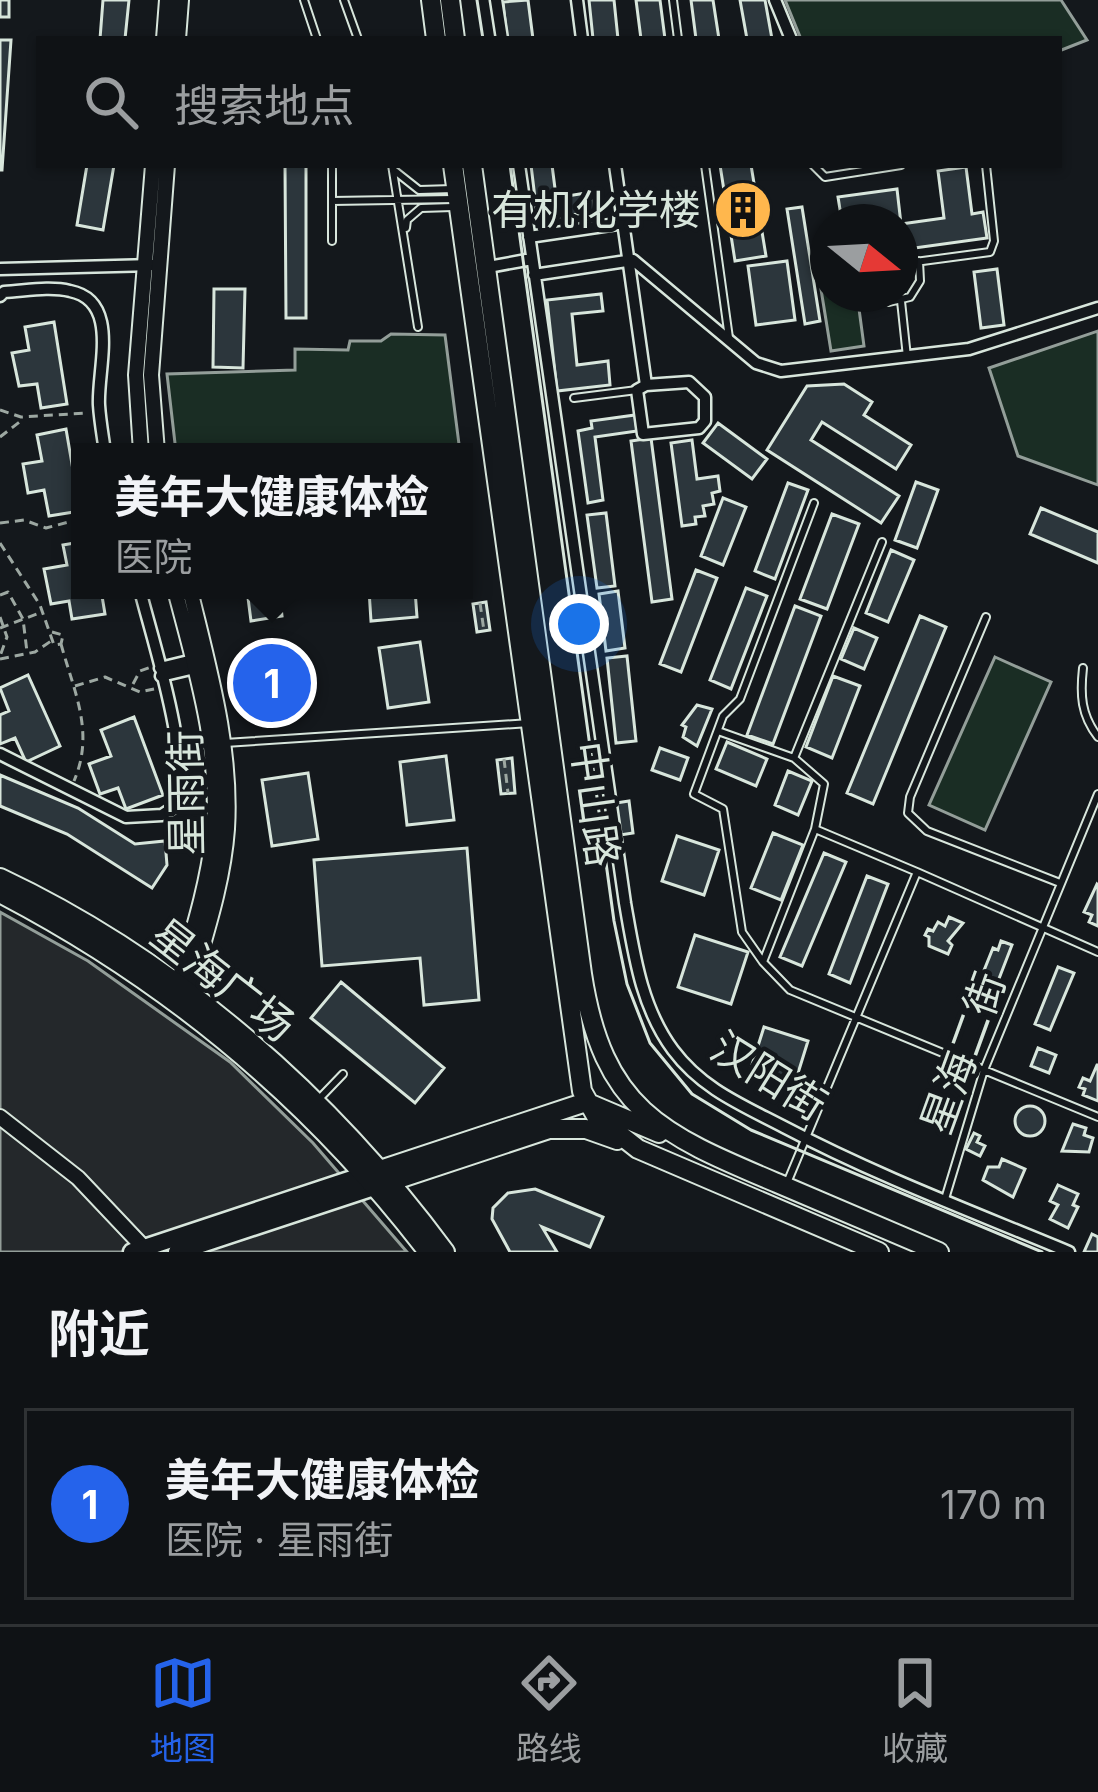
<!DOCTYPE html>
<html lang="zh">
<head>
<meta charset="utf-8">
<style>
	body { margin:0; font-family:Inter,"Noto Sans SC",sans-serif; background:#1d2022; color:#f1f3f6 }
	.compass { position:absolute; left:810px; top:204px; width:108px; height:108px; border-radius:50%; background:#0f1215; box-shadow:0 3px 9px #0004; rotate:108deg }
	.you { position:absolute; left:579px; top:624px; width:42px; height:42px; margin:-30px; border:9px solid #fff; border-radius:50%; background:#1a73e8; box-shadow:0 0 0 18px #1a73e833 }
	.badge { display:grid; place-items:center; width:78px; height:78px; border-radius:50%; background:#2563eb; color:#fff; font-size:39px; font-weight:700 }
	.pin { position:absolute; translate:-50% -50%; border:6px solid #fff; box-shadow:0 3px 12px #0006 }
	.popup { position:absolute; left:71px; top:443px; width:402px; height:156px; box-sizing:border-box; display:grid; place-content:center; border-radius:0px; background:#0f1215; filter:drop-shadow(0 3px 9px #0005); font-size:39px; white-space:nowrap; color:#9b9ea0 }
	.popup b { font-size:45px; color:#f1f3f6 }
	.popup::after { content:''; position:absolute; left:50%; top:100%; margin-left:-24px; border:24px solid transparent; border-top-color:#0f1215 }
	.list { margin:0; padding:0; list-style:none }
	h2 { display:flex; justify-content:space-between; align-items:center; height:156px; margin:0; padding:0 48px; font-size:51px }
	h2 small { font-size:39px; font-weight:400; color:#9b9ea0 }
	.list li { display:grid; grid-template-columns:78px 1fr auto; gap:36px; align-items:center; box-sizing:border-box; height:192px; margin:0 24px 24px; padding:0 24px; border:3px solid #2f3234; border-radius:0px }
	.list b { display:block; font-size:45px; white-space:nowrap }
	.list p { margin:0; font-size:39px; white-space:nowrap; color:#9b9ea0 }
	.list em { font-size:39px; font-style:normal; color:#9b9ea0 }
	.icon { flex:none; width:66px; height:66px; fill:none; stroke:currentColor; stroke-width:2; stroke-linecap:round; stroke-linejoin:round }
	.map { position:relative; flex:none; width:1098px; height:1252px; overflow:hidden }
	.search { position:absolute; background:#0f1215; box-shadow:0 3px 9px #0004; left:36px; right:36px; top:36px; height:132px; display:flex; align-items:center; gap:30px; box-sizing:border-box; padding:0 42px; border-radius:0px; color:#9b9ea0; font-size:45px }
	.sheet { height:372px; background:#0f1215 }
	nav { display:flex; justify-content:space-around; align-items:center; box-sizing:border-box; height:168px; border-top:3px solid #2f3234; background:#0f1215; font-size:33px; color:#9b9ea0 }
	nav a { display:grid; justify-items:center; gap:6px }
	nav .on { color:#2563eb }
	.map>svg:first-child { display:block }
</style>
</head>
<body>
<div class="map">
<svg width="1098" height="1252" viewBox="0 0 1098 1252">
	<rect width="100%" height="100%" fill="#14181c"/>
	<!-- green -->
	<path fill="#1a2d24" stroke="#939e99" stroke-width="3" d="M 785,0 L 1061,0 L 1087,40 L 1059,51 L 1059,39 L 801,39 Z
		M 828,281 L 828,294 L 857,294 L 864,346 L 831,351 L 820,283 Z
		M 1098,331 L 1098,485 L 1018,456 L 989,368 Z
		M 391,334 L 445,335 L 460,452 L 176,452 L 167,374 L 295,370 L 295,349 L 348,350 L 350,341 L 381,341 Z
		M 995,657 L 1051,682 L 985,830 L 929,805 Z"/>
	<!-- parking -->
	<path fill="#24282b" stroke="#939e99" stroke-width="3" d="M 0,912 L 88,961 L 230,1062 L 313,1143 L 407,1252 L 0,1252 Z"/>
	<!-- building -->
	<path fill="#2c363c" stroke="#d8e6dc" stroke-width="3" d="M 0,0 L 9,0 L 9,17 L 0,17 Z
		M 103,0 L 129,0 L 125,39 L 100,39 Z
		M 528,0 L 533,39 L 507,39 L 503,2 Z
		M 589,0 L 614,0 L 618,39 L 593,39 Z
		M 636,0 L 660,0 L 665,39 L 641,39 Z
		M 691,0 L 713,0 L 719,39 L 696,39 Z
		M 740,0 L 765,0 L 772,39 L 747,39 Z
		M 0,40 L 11,40 L 2,170 L 0,170 Z
		M 87,165 L 114,165 L 103,230 L 77,225 Z
		M 285,165 L 306,165 L 306,318 L 286,318 Z
		M 531,165 L 552,165 L 558,212 L 537,215 Z
		M 720,165 L 751,165 L 766,256 L 735,261 Z
		M 966,167 L 972,214 L 983,212 L 987,238 L 900,250 L 900,222 L 842,222 L 838,197 L 897,189 L 901,224 L 944,218 L 938,171 Z
		M 592,192 L 595,211 L 560,217 L 561,197 Z
		M 802,207 L 820,321 L 805,324 L 787,209 Z
		M 787,261 L 795,320 L 756,325 L 748,266 Z
		M 997,269 L 1004,325 L 981,328 L 974,272 Z
		M 214,289 L 245,289 L 243,368 L 213,367 Z
		M 601,294 L 603,311 L 572,314 L 577,365 L 608,361 L 610,385 L 557,391 L 547,300 Z
		M 54,322 L 67,404 L 41,408 L 37,384 L 19,386 L 12,353 L 29,350 L 25,327 Z
		M 844,384 L 872,402 L 864,415 L 911,445 L 896,469 L 822,422 L 811,440 L 899,496 L 881,523 L 767,450 L 807,386 Z
		M 635,415 L 637,431 L 595,437 L 603,500 L 588,503 L 578,431 L 592,428 L 591,421 Z
		M 718,423 L 767,459 L 752,479 L 703,443 Z
		M 66,429 L 80,511 L 49,516 L 44,490 L 28,493 L 23,464 L 42,461 L 37,435 Z
		M 651,438 L 672,599 L 652,602 L 631,441 Z
		M 692,440 L 697,479 L 718,476 L 720,491 L 712,493 L 714,504 L 703,506 L 705,516 L 695,517 L 696,524 L 682,526 L 671,443 Z
		M 916,482 L 938,490 L 917,548 L 895,540 Z
		M 788,483 L 808,490 L 775,579 L 755,571 Z
		M 723,498 L 746,507 L 723,565 L 701,556 Z
		M 1041,508 L 1098,532 L 1098,563 L 1030,534 Z
		M 606,513 L 615,586 L 597,588 L 587,515 Z
		M 832,514 L 859,524 L 827,609 L 800,599 Z
		M 80,542 L 80,590 L 101,590 L 105,614 L 72,619 L 69,601 L 51,604 L 44,569 L 67,565 L 63,545 Z
		M 891,550 L 914,560 L 888,622 L 866,613 Z
		M 696,570 L 717,578 L 681,672 L 660,664 Z
		M 746,588 L 767,596 L 731,689 L 710,680 Z
		M 247,590 L 279,590 L 282,616 L 251,621 Z
		M 369,590 L 415,590 L 417,617 L 371,621 Z
		M 618,591 L 625,648 L 606,651 L 599,594 Z
		M 486,602 L 490,630 L 477,632 L 473,604 Z
		M 795,606 L 821,616 L 773,744 L 747,735 Z
		M 920,616 L 946,627 L 873,804 L 847,793 Z
		M 854,628 L 877,638 L 864,669 L 841,659 Z
		M 420,642 L 429,702 L 388,708 L 379,648 Z
		M 289,644 L 301,708 L 266,715 L 253,651 Z
		M 627,656 L 636,741 L 616,743 L 607,658 Z
		M 28,675 L 60,746 L 26,762 L 15,738 L 0,744 L 0,715 L 9,711 L 0,688 Z
		M 833,676 L 860,686 L 832,758 L 806,747 Z
		M 697,705 L 712,709 L 697,746 L 683,737 L 686,727 L 682,725 Z
		M 134,717 L 163,795 L 126,809 L 118,788 L 100,794 L 89,764 L 111,756 L 101,730 Z
		M 727,742 L 767,759 L 756,786 L 716,769 Z
		M 660,748 L 688,758 L 680,780 L 652,770 Z
		M 446,756 L 454,820 L 407,825 L 400,762 Z
		M 512,758 L 515,793 L 501,794 L 497,760 Z
		M 788,771 L 812,781 L 798,815 L 775,805 Z
		M 308,773 L 318,839 L 272,846 L 262,780 Z
		M 0,775 L 78,808 L 135,844 L 165,841 L 167,865 L 152,888 L 67,834 L 0,806 Z
		M 629,801 L 633,833 L 620,835 L 616,803 Z
		M 773,833 L 803,845 L 781,900 L 751,888 Z
		M 677,836 L 719,850 L 704,895 L 662,881 Z
		M 467,848 L 479,1000 L 424,1005 L 420,958 L 322,966 L 314,860 Z
		M 824,853 L 846,862 L 802,966 L 780,957 Z
		M 867,876 L 888,884 L 850,983 L 829,974 Z
		M 1097,884 L 1098,885 L 1098,926 L 1089,922 L 1092,915 L 1084,912 Z
		M 949,917 L 963,923 L 948,941 L 952,945 L 948,954 L 929,946 L 929,937 L 925,935 L 928,929 L 933,931 L 938,922 L 945,926 Z
		M 695,935 L 748,952 L 731,1004 L 678,987 Z
		M 1001,941 L 1012,945 L 995,989 L 979,983 L 993,948 L 998,950 Z
		M 1058,967 L 1074,973 L 1050,1030 L 1035,1024 Z
		M 341,982 L 444,1068 L 415,1103 L 311,1018 Z
		M 764,1027 L 808,1041 L 794,1086 L 750,1071 Z
		M 1038,1048 L 1056,1055 L 1049,1073 L 1031,1066 Z
		M 1097,1065 L 1098,1065 L 1098,1101 L 1083,1095 L 1085,1089 L 1079,1087 L 1083,1078 L 1090,1081 Z
		M1015 1121a15 15 0 1 1 30 0a15 15 0 1 1-30 0Z
		M 1073,1124 L 1086,1128 L 1084,1135 L 1093,1138 L 1089,1152 L 1062,1151 Z
		M 974,1133 L 980,1136 L 977,1142 L 985,1146 L 980,1156 L 966,1149 Z
		M 1002,1159 L 1025,1169 L 1013,1197 L 983,1180 L 988,1167 L 999,1167 Z
		M 1058,1185 L 1078,1194 L 1073,1205 L 1078,1207 L 1068,1228 L 1050,1219 L 1058,1205 L 1050,1201 Z
		M 535,1189 L 603,1217 L 590,1247 L 542,1227 L 557,1252 L 510,1252 L 492,1219 L 493,1208 L 508,1193 Z
		M 1092,1234 L 1098,1237 L 1098,1252 L 1084,1252 Z"/>
	<g fill="none" stroke-linecap="round" stroke-linejoin="round">
		<defs>
			<path id="service" d="M 304,0 L 317,39
				M 344,0 L 358,39
				M 673,0 L 678,39
				M 332,165 L 332,241
				M 392,165 L 418,327
				M 705,165 L 729,338
				M 813,165 L 825,177 L 901,165
				M 395,171 L 419,190 L 453,189
				M 332,201 L 454,199
				M 406,228 L 407,220 L 421,208 L 453,207
				M 826,257 L 828,264
				M 900,264 L 990,252 L 994,241 L 986,165
				M 874,294 L 889,302 L 910,297 L 920,281 L 919,261
				M 901,301 L 907,357
				M 574,398 L 637,390
				M 986,617 L 910,797 L 908,813 L 927,831 L 1060,883
				M 1083,668 C 1080,695 1081,715 1098,737
				M 718,731 L 794,758
				M 225,743 L 530,723
				M 815,829 L 824,784 L 794,758 L 882,542
				M 917,872 L 815,829 L 763,962 L 790,990 L 1098,1117
				M 763,962 L 742,932 L 723,809 L 694,794 L 723,716 L 740,699 L 814,503
				M 318,1100 L 343,1074
				M 787,1183 L 917,872 L 1098,952
				M 945,1199 L 984,1070 L 1098,794"/>
			<path id="minor" d="M 496,0 L 502,39
				M 577,0 L 582,39
				M 775,0 L 791,39
				M 519,165 L 625,903 C 634,954 641,1007 673,1050 C 702,1089 742,1105 784,1127 C 875,1175 973,1212 1069,1252
				M 615,165 L 646,385
				M 529,237 L 624,223
				M 483,268 L 532,259
				M 0,269 L 153,265
				M 534,275 L 633,260 L 756,363 L 781,371 L 969,349 L 1098,308
				M 0,296 L 4,292 C 25,291 49,286 70,291 C 121,301 97,369 99,405 C 100,421 103,437 105,452
				M 689,382 L 705,397 L 705,421 L 699,428 L 643,434 L 637,390 L 646,385 Z
				M 160,668 L 197,659
				M 161,676 L 199,667
				M 0,754 L 126,817 L 162,815 L 174,807 C 195,769 151,635 140,590"/>
			<path id="tertiary" d="M 164,39 L 167,0
				M 178,39 L 181,0
				M 141,452 L 136,375 L 153,165
				M 157,452 L 151,375 L 167,165
				M 175,590 C 196,670 222,753 213,837 C 207,889 190,940 176,990
				M 184,995 L 189,993 C 204,939 223,885 227,829 C 232,747 209,669 190,590
				M 0,1117 L 78,1178 L 148,1252"/>
			<path id="secondary" d="M 132,1252 L 364,1175
				M 177,1252 L 374,1187"/>
			<path id="trunk" d="M 431,0 L 436,39
				M 450,0 L 455,39
				M 453,165 L 582,1091 L 596,1116 L 638,1149 L 879,1252
				M 472,165 L 582,974 C 603,1110 661,1134 777,1183 C 831,1206 885,1229 939,1252
				M 0,878 C 176,961 330,1096 445,1252
				M 0,893 C 169,981 312,1100 428,1252
				M 368,1174 L 586,1102 L 659,1133
				M 380,1185 L 549,1129 L 586,1129 L 617,1140"/>
		</defs>
		<!-- service casing -->
		<use href="#service" stroke="#d8e6dc" stroke-width="10"/>
		<!-- minor casing -->
		<use href="#minor" stroke="#d8e6dc" stroke-width="15"/>
		<!-- tertiary casing -->
		<use href="#tertiary" stroke="#d8e6dc" stroke-width="18"/>
		<!-- secondary casing -->
		<use href="#secondary" stroke="#d8e6dc" stroke-width="21"/>
		<!-- trunk casing -->
		<use href="#trunk" stroke="#d8e6dc" stroke-width="22"/>
		<!-- path -->
		<path stroke="#9da8a2" stroke-width="3" stroke-dasharray="9 6" stroke-linecap="butt" d="M 0,410 L 21,417 L 87,413
			M 0,437 L 22,420
			M 0,523 L 24,520 L 46,528 L 80,519
			M 0,543 L 40,605 L 54,645 L 61,644 L 63,635 L 52,632
			M 0,595 L 8,592 L 23,619 L 27,652
			M 480,603 L 484,631
			M 0,617 L 7,637 L 0,656
			M 0,628 L 42,612
			M 61,644 C 74,692 95,732 74,781
			M 0,659 L 35,652 L 51,641
			M 133,684 L 140,671 L 151,667
			M 75,686 L 105,677 L 140,692 L 154,689
			M 504,759 L 508,793"/>
		<!-- service -->
		<use href="#service" stroke="#14181c" stroke-width="6"/>
		<!-- minor -->
		<use href="#minor" stroke="#14181c" stroke-width="10"/>
		<!-- tertiary -->
		<use href="#tertiary" stroke="#14181c" stroke-width="14"/>
		<!-- secondary -->
		<use href="#secondary" stroke="#14181c" stroke-width="16"/>
		<!-- trunk -->
		<use href="#trunk" stroke="#14181c" stroke-width="18"/>
		<!-- tram -->
		<path stroke="#d8e6dc" stroke-width="3" d="M 477,0 L 483,39
			M 510,165 L 614,921 L 627,984 L 650,1043 L 692,1094 L 751,1130 L 1042,1252"/>
	</g>
	<!-- icons -->
	<defs>
		<symbol id="building-disc" viewBox="-11 -11 22 22"><circle r="9.5" fill="#ffb74d" stroke="#14181c"/><path d="M-4-6H4V6H1V3H-1V6H-4ZM-2.5-4.3h1.7v1.8h-1.7ZM.8-4.3h1.7v1.8H.8ZM-2.5-1h1.7V.8h-1.7ZM.8-1h1.7V.8H.8Z" fill="#111"/></symbol>
	</defs>
	<g fill-rule="evenodd">
		<use href="#building-disc" x="710" y="177" width="66" height="66"/>
	</g>
	<g text-anchor="middle" stroke-width="9" stroke-linejoin="round" paint-order="stroke">
		<!-- poi labels -->
		<g font-size="42" fill="#d8e6dc" stroke="#14181c" text-anchor="end">
			<text x="701" y="225">有机化学楼</text>
		</g>
		<!-- street labels -->
		<g font-size="42" fill="#d8e6dc" stroke="#14181c">
			<text transform="translate(186 793) rotate(-91)" y="15">星雨街</text>
			<text transform="translate(595 804) rotate(82)" y="15">中山路</text>
			<text transform="translate(223 980) rotate(38)" y="15">星海广场</text>
			<text transform="translate(963 1053) rotate(-70)" y="15">星海二街</text>
			<text transform="translate(769 1076) rotate(32)" y="15">汉阳街</text>
		</g>
	</g>
</svg>
<svg class="compass" viewBox="-18 -18 36 36"><path d="M0-13l5 13h-10z" fill="#e53935"/><path d="M0 13l5-13h-10z" fill="#9b9ea0"/></svg>
<div class="you"></div>
<div class="pin badge" style="left:272px;top:683px">1</div>
<div class="popup"><b>美年大健康体检</b>医院</div>
<div class="search"><svg class="icon" aria-label="search" viewBox="0 0 24 24"><circle cx="10" cy="10" r="6"/><path d="M15 15l6 6"/></svg>搜索地点</div>
</div>
<section class="sheet">
<h2>附近<small></small></h2>
<ul class="list">
<li><span class="badge">1</span><div><b>美年大健康体检</b><p>医院 · 星雨街</p></div><em>170 m</em></li>
</ul>
</section>
<nav>
<a class="on"><svg class="icon" aria-label="map" viewBox="0 0 24 24"><path d="M3 6l6-2 6 2 6-2v14l-6 2-6-2-6 2zM9 4v14M15 6v14"/></svg>地图</a>
<a><svg class="icon" aria-label="directions" viewBox="0 0 24 24"><path d="M12 3l9 9-9 9-9-9zM9 14v-3h6M13 9l2 2-2 2"/></svg>路线</a>
<a><svg class="icon" aria-label="saved" viewBox="0 0 24 24"><path d="M7 4h10v16l-5-4-5 4z"/></svg>收藏</a>
</nav>
</body>
</html>
